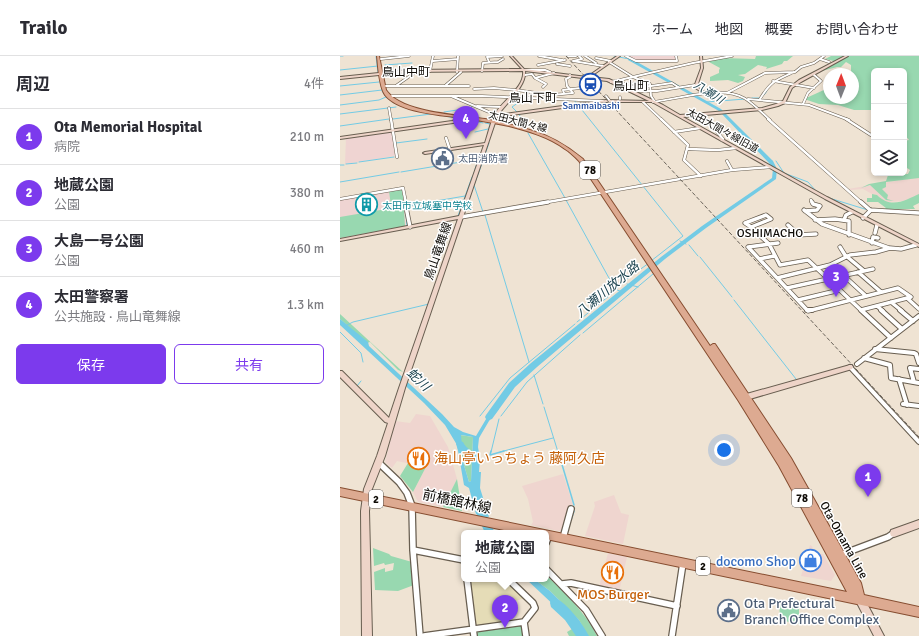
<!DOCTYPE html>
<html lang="ja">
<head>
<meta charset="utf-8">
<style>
	body { margin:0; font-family:Signika,"Noto Sans JP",sans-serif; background:#f7f7f7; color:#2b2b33 }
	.controls { position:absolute; right:12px; top:12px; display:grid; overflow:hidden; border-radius:6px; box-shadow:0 2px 6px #0003 }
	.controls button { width:36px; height:36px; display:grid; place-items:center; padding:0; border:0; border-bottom:1px solid #e1e1e2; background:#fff; color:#2b2b33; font:20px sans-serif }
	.compass { position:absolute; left:483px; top:12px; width:36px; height:36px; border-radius:50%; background:#fff; box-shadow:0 2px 6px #0003; rotate:1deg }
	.you { position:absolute; left:384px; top:394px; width:14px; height:14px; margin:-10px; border:3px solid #fff; border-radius:50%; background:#1a73e8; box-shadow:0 0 0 6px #1a73e833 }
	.badge { display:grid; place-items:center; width:26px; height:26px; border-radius:50%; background:#7c3aed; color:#fff; font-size:13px; font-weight:700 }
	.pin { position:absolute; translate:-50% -33px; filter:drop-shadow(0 1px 2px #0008) }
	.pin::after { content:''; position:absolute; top:21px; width:14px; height:12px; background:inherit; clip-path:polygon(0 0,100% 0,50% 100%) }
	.popup { position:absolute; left:121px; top:474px; width:88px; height:52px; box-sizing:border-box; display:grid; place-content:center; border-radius:6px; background:#fff; filter:drop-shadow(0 1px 3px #0005); font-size:13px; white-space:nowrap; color:#7c7c81 }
	.popup b { font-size:15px; color:#2b2b33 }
	.popup::after { content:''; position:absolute; left:50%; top:100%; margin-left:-8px; border:8px solid transparent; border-top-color:#fff }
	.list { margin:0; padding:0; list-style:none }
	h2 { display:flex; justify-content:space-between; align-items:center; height:52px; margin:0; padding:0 16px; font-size:17px }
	h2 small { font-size:13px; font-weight:400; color:#7c7c81 }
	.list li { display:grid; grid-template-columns:26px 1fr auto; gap:12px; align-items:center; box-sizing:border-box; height:56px; padding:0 16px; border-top:1px solid #e1e1e2 }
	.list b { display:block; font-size:15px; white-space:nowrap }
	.list p { margin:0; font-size:13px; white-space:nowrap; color:#7c7c81 }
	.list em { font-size:13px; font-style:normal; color:#7c7c81 }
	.actions { display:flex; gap:8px; padding:12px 16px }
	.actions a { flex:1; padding:9px 0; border:1px solid #7c3aed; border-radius:6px; text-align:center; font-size:14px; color:#7c3aed }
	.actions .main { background:#7c3aed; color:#fff }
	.icon { flex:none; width:22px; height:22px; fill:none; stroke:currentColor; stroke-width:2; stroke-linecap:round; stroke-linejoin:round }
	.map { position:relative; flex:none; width:579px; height:580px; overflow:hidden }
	header { display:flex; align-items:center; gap:24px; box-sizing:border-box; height:56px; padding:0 20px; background:#fff; border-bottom:1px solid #e1e1e2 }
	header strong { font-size:19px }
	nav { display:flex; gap:22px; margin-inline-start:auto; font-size:14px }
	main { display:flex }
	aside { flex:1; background:#fff }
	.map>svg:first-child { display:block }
</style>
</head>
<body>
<header>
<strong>Trailo</strong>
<nav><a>ホーム</a><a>地図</a><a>概要</a><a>お問い合わせ</a></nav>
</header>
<main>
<aside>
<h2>周辺<small>4件</small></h2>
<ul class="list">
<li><span class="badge">1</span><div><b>Ota Memorial Hospital</b><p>病院</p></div><em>210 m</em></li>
<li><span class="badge">2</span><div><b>地蔵公園</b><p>公園</p></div><em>380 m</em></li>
<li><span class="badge">3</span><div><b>大島一号公園</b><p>公園</p></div><em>460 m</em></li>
<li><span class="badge">4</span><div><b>太田警察署</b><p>公共施設 · 鳥山竜舞線</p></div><em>1.3 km</em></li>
</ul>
<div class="actions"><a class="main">保存</a><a>共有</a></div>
</aside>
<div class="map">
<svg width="579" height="580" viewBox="0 0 579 580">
	<rect width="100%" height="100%" fill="#efe3d3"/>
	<!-- commercial -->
	<path fill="#efd5cf" d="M 177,58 L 176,62 L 180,69 L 157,64 L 159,60 Z
		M 579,121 L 579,141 L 565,145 L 547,146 L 543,145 L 537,139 L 532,138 L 523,133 L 510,134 L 508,133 Z
		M 76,358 L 90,360 L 108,391 L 117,423 L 103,451 L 78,446 L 73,436 L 86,411 L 57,405 L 52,412 L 45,406 L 55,365 L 70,367 Z
		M 223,418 L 233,449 L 230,450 L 223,476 L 191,469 L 193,466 L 188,443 L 182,430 Z
		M 274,439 L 281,457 L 289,459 L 283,488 L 245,480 L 255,450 L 254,446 Z
		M 470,489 L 472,490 L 474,497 L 483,498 L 495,519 L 491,525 L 461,520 Z
		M 268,497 L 287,501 L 279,536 L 259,531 Z"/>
	<!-- education -->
	<path fill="#efd4d2" d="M 286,0 L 336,0 L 337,5 L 295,6 Z
		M 52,76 L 55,100 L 5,108 L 6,82 Z
		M 62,134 L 65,151 L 66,171 L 0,183 L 0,143 Z"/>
	<!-- green -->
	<path fill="#98d8b0" d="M 416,0 L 453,0 L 447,5 L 444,5 L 442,8 L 426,13 L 427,11 L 418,9 L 405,18 L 398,19 L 405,21 L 403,25 L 398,27 L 388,24 L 370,25 L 370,21 L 379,17 L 379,14 L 380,12 L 369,6 L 370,6 L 368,5 L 382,2 L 415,3 Z
		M 491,0 L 579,0 L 579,122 L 546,126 L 546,131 L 542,133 L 548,139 L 547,143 L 554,145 L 546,144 L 530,129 L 521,132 L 529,128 L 546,125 L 548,119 L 568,118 L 570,114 L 564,110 L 564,85 L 569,84 L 564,78 L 566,61 L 564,61 L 564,15 L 534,15 L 534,54 L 514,54 L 498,49 L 479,48 L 464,43 L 486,33 L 489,27 L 489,42 L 513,42 L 513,18 L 507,18 L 511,16 L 511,9 L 506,6 L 501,11 L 497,11 L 482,15 L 498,6 L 485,3 Z
		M 62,134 L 64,147 L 51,150 L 49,135 Z
		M 532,138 L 537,139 C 552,154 567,143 579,138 L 579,147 L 573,150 L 575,153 L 545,153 L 546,152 L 538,146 L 527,146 L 527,142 L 532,142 Z
		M 58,151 L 64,153 L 65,170 L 0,182 L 0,161 Z
		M 0,258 L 63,316 L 58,314 L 30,286 L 27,287 L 0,263 Z
		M 120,379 L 133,381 L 131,425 L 129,426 L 121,399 Z
		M 68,407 L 86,411 L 73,436 L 60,420 Z
		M 117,423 L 122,455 L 103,451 Z
		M 33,492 L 49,498 L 51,500 L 72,506 L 74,529 L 58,535 L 35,534 L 34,516 L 45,512 L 45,516 L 53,514 L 54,507 L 45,509 L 44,507 L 34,510 Z
		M 206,519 C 226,538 245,556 257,580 L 248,580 L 239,564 L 210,535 L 194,523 L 206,523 Z
		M 439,544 L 459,548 L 459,568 L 440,564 Z
		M 218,553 L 225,553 L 228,558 L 225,560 L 231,566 L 240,580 L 229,580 L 227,576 L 232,573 Z
		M 184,566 L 186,580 L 134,580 L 134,574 Z"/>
	<!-- sand -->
	<path fill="#e5dcb7" d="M 130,523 L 165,523 L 184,542 L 159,551 L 160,566 L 139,569 L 136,568 Z"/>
	<!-- water -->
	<path fill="#73cbe5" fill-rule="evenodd" d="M 0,263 L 28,286 L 29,290 L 102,358 L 114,371 L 123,376 L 136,380 L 152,353 L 159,353 L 149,365 L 139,382 L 138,391 L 140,403 L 139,416 L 141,416 L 140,432 L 149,461 L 136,458 L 129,432 L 124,429 L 117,389 L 105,369 L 84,347 L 0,269 ZM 121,379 L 133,381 L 131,425 L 129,426 L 121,399 L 124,394 L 122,390 Z
		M 186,523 L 194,523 L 210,535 L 239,564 L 248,580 L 240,580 L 231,566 L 224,559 L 228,558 L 225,553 L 218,553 Z"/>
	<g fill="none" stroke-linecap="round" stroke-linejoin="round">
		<!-- stream-far1 -->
		<path stroke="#73cbe5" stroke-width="1" d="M 0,0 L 3,0
			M 36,0 L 38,17
			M 274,0 L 289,3
			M 45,9 L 72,7
			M 0,14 L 38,10
			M 0,30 L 39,26
			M 0,39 L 42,34 L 39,19
			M 424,39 L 427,35
			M 46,41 L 54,47 L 66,52
			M 412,42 L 419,42
			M 234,44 L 343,180 L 311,205
			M 367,46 L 405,43
			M 0,49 L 39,44 L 46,41 L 42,35
			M 104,56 L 131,52 L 132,50
			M 178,57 L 172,51 L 185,42
			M 0,58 L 56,51
			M 179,58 L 185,71
			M 104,60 L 121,63
			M 53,63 L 91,58
			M 131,64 L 143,67
			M 145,67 L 150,68 L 149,72
			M 0,70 L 49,63
			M 135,76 L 148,73
			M 188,77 L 225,142
			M 56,87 L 87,83
			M 143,104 L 149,87
			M 143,105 L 134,129 L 143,156
			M 430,105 L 432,105
			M 436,105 L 444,117 L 468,126 L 476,135
			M 19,106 L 54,101
			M 6,108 L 17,107
			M 0,109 L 4,109
			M 135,113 L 138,105
			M 61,116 L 139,103 L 138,105
			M 133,120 L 135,114
			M 0,126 L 59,116
			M 489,142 L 528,154
			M 226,144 L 275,233 L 282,236
			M 67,150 L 125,140
			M 66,158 L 67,171
			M 145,159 L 189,306
			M 118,160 L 132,121
			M 340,185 L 346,188
			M 349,189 L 358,200
			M 108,192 L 118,164
			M 360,201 L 392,241
			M 287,228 L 298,231
			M 394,244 L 456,323
			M 237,266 L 275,235 L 280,228 L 309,207
			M 5,270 L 13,266 L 89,248
			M 0,276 L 21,297 L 23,306
			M 243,277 L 313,218
			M 194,319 L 203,348
			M 17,330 L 21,325
			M 204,351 L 218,396
			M 140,360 L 170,322 L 235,268
			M 161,360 L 187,326 L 240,279
			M 151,396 L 159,363
			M 160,396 L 213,382"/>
		<!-- stream -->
		<path stroke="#73cbe5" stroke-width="1.5" d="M 151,395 L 150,399 L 164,395
			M 218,395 L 234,449
			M 231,464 L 234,455"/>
		<!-- river -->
		<path fill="#73cbe5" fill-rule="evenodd" d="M 288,2 L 290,2 L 381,53 L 433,105 L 437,113 L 436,123 L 366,172 L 325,203 L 197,311 L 175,331 L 152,363 L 149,364 L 146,363 L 145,361 L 146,359 L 169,327 L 191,307 L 321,201 L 362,170 L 432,122 L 433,113 L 429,107 L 379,55 L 288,4 Z
			M 120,385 L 123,386 C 126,393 135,396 139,403 L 138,406 L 135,407 L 132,406 L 118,394 L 116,388 L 117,386 Z
			M 139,448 L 142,449 L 155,477 L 145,477 L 134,452 L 136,449 Z
			M 215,542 C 227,547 243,568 249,580 L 236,580 L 225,564 L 211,551 L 210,547 L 211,543 Z"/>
		<defs>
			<path id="street-far4" d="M 199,0 L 222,4
				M 228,0 L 236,0
				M 239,0 L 242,3 L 233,5 L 263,10
				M 245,0 L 256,7
				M 286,0 L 296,5 L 337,5 L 336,0
				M 256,2 L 271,5
				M 41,3 L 69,0
				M 480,3 L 489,6
				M 93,5 L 118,3
				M 149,6 L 147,1 L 162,0
				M 269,6 L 293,21 L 310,28 L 311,40 L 315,46
				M 217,8 L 230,10
				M 198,9 L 225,4
				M 183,14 L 205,14 L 210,16
				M 90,15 L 93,0
				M 142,15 L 143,7 L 158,6 L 163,3
				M 117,16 L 118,0
				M 185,19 L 192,18 L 195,22
				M 433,25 L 474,32
				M 271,26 L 353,7 L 392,0
				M 276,28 L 304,27
				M 57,29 L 77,15
				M 106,29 L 121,16
				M 46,30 L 129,30
				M 311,30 L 332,27 L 338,31
				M 203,31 L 206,28 L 195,22 L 214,17
				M 284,31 L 311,30
				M 134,33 L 154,32 L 176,34
				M 176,34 L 212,39
				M 290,35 L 317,35 L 355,29
				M 387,37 L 425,17 L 455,16 L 461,11 L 474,7 L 484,0
				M 224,38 L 223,34 L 249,31 L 244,20
				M 52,40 L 142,40 L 263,45
				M 111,40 L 156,59
				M 266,40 L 270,45
				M 280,41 L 280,43
				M 208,43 L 212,39 L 233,37 L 227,30 L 226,23 L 230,21 L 230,19
				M 408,43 L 469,49 L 509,64
				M 420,43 C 431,25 436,24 454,16
				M 303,46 L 322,64
				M 313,46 C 338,43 381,29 404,42 C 413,47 422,57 430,64
				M 463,48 L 468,37 L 481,25 L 473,18
				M 137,50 L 161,51
				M 49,52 L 51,64"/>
			<path id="street-far3" d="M 51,63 L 57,101
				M 321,63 L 348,89 L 344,104 L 361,120
				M 428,63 L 522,147
				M 506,63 L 534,81
				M 369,66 L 383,83 L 382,84
				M 334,76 L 360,72
				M 106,82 L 110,94
				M 348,93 L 378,94 L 396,92
				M 387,105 L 392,114
				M 0,143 L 63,132 L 66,147
				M 471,144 L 472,147
				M 202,147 L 392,114 L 430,111"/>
			<path id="street-far2" d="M 65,146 L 70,171
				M 521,146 L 530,154 L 579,157
				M 464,154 L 482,168 L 549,192
				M 465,155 L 477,154 L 480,150 L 473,148 L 472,146
				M 426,159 L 431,163 L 411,171 L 405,167 Z
				M 121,161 L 208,146
				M 523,162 L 531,154
				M 475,164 L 495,163 L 509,165 L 509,179
				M 504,164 L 506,159 L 512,156
				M 448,169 L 458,178
				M 411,171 L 429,188 L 440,209 L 468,204 L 522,255
				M 535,177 L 537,169
				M 457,179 L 476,178
				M 532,187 L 533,181 L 538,182
				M 408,191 L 468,255 L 558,232 L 571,241 L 521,254
				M 408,191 L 438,187
				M 500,191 L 505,199 L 523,214
				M 419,203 L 434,200
				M 518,216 L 541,236
				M 503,219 L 526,240
				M 437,222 L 490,209 L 510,199 L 536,196 L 550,192 L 561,193 L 576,189
				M 447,232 L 533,213
				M 567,242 L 579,253
				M 458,244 L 500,234
				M 551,246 L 562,255
				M 537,250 L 543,255"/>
			<path id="street-far1" d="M 467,254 L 472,254
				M 521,254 L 551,282
				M 541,254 L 562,273
				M 560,254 L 573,265
				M 535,293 L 574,297 L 576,298 L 579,307
				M 524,302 L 550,309 L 551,322 L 579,327
				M 517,308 L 579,260
				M 510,311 L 579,386
				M 559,323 L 567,349
				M 574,326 L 570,312 L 579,313
				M 563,348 L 579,350"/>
			<path id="street" d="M 39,407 L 59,426 L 67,437 L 72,450 L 73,494 L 80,580
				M 223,482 L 231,453
				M 206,487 L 209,479
				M 73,494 L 124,504
				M 500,499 L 548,481 L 554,477
				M 206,513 L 246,554 L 262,580
				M 127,523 L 134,580
				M 222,528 L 231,527 L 337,550
				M 184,566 L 186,580
				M 84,580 L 184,566 L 195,552 L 193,547 L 168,523
				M 332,580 L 343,507"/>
			<path id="secondary" d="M 170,0 L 172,0 L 184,13 L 247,21 L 277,0 L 280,0 L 250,21 L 269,23 L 323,49 L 340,59 L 422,52 L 436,48 L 443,45 L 450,31 L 459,24 L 505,0 L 508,0 L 461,26 L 452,32 L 445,47 L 438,50 L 422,54 L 343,61 L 487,141 L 579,188 L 579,191 L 485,143 L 312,46 L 266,46 L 157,61 L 65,332 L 45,400 L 32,433 L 29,455 L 32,580 L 22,580 L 21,455 L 24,433 L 37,400 L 48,367 L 45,366 L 0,321 L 0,315 L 2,315 L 49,362 L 59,332 L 118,163 L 0,185 L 0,183 L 119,160 L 144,89 L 85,98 L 83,97 L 85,96 L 145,87 C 148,78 150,68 154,60 C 161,45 185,32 183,15 L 68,16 L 0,23 L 0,21 L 68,14 L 182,13 ZM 185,15 L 267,25 L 309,45 L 266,44 L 158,59 C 166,47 187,30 185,15 Z
				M 360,0 L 362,0 L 363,12 L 357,31 L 365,36 L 364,38 L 354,31 L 361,12 Z
				M 125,61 L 126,61 L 126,63 L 113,67 L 0,83 L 0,81 L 112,65 Z
				M 510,309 L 512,309 L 513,311 L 512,313 L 403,345 L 401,344 L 400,342 L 401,340 L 403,339 Z
				M 579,464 L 579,472 L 554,481 L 551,480 L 550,477 L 551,474 Z
				M 520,538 L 523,540 L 544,580 L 534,580 L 515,543 L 517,540 Z"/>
			<path id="primary" d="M 37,0 L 39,0 L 46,34 C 61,57 119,59 145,63 C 160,66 175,69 190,74 C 211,80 226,89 243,103 L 370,290 L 373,288 L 375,288 L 451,402 L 521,527 L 524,539 L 579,551 L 579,561 L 206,483 L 206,477 L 178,477 L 0,440 L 0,432 L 507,536 L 439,410 L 398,344 L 239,105 C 235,101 230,96 225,93 C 209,81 188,75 169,70 C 154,67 138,64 123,62 C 102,59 59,57 45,39 C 39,30 38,10 37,0 Z"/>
		</defs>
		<!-- street-far4 casing -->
		<use href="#street-far4" stroke="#685e50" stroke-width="3"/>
		<!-- street-far3 casing -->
		<use href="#street-far3" stroke="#685e50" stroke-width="3.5"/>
		<!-- street-far2 casing -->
		<use href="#street-far2" stroke="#685e50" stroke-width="5"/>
		<!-- street-far1 casing -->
		<use href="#street-far1" stroke="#685e50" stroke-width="6"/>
		<!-- street casing -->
		<use href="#street" stroke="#685e50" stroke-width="8"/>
		<!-- secondary casing -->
		<use href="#secondary" stroke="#685e50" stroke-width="2"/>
		<!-- primary casing -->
		<use href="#primary" stroke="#864d30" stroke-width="2"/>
		<!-- street-far4 -->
		<use href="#street-far4" stroke="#fff" stroke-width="2"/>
		<!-- street-far3 -->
		<use href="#street-far3" stroke="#fff" stroke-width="2.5"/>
		<!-- street-far2 -->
		<use href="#street-far2" stroke="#fff" stroke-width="3.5"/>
		<!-- street-far1 -->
		<use href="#street-far1" stroke="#fff" stroke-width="4"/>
		<!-- street -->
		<use href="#street" stroke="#fff" stroke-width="5.5"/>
		<!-- secondary -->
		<use href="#secondary" fill="#eed4c8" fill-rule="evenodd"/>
		<!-- primary -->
		<use href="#primary" fill="#ddaa91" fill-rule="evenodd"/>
		<!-- rail -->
		<path stroke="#6a635a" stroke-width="1" stroke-dasharray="4 2" stroke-linecap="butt" d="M 226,0 L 579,381"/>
	</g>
	<!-- icons -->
	<defs>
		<symbol id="station-ring" viewBox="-11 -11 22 22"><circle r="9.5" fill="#fff" stroke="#1a4fb4" stroke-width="1.5"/><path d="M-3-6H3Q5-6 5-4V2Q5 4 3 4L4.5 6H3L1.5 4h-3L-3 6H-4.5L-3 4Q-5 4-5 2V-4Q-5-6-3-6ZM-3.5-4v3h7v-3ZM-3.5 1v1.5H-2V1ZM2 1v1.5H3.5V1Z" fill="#1a4fb4"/></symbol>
		<symbol id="civic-ring" viewBox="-11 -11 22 22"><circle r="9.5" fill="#fff" stroke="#5c6f8a" stroke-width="1.5"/><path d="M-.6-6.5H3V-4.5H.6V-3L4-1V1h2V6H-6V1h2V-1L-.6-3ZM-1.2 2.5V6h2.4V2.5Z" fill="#5c6f8a"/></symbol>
		<symbol id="building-ring" viewBox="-11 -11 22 22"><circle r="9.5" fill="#fff" stroke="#0f9aa8" stroke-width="1.5"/><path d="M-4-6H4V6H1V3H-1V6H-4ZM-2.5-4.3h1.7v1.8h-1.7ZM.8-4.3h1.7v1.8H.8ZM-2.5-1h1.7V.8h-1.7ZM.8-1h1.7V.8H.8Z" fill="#0f9aa8"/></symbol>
		<symbol id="restaurant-ring" viewBox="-11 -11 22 22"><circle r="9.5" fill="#fff" stroke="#e8710a" stroke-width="1.5"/><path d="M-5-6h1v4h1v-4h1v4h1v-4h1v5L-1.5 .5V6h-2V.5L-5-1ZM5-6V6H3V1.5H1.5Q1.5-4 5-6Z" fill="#e8710a"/></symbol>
		<symbol id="shop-ring" viewBox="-11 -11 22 22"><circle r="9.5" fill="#fff" stroke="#3f7fe0" stroke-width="1.5"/><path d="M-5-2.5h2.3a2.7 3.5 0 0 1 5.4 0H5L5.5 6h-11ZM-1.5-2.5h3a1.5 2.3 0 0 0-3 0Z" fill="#3f7fe0"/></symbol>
	</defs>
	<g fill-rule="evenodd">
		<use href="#station-ring" x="238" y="16" width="25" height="25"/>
		<use href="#civic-ring" x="90" y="90" width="25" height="25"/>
		<use href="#building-ring" x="14" y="136" width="25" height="25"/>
		<use href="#restaurant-ring" x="66" y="390" width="25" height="25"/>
		<use href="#shop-ring" x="458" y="492" width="25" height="25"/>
		<use href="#restaurant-ring" x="260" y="504" width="25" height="25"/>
		<use href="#civic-ring" x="376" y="542" width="25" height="25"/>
	</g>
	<g text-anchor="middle" stroke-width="3" stroke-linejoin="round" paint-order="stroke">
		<!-- far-transit labels -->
		<g font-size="10" fill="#164399" stroke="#fff">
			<text x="251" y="53">Sammaibashi</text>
		</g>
		<!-- far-street labels -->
		<g font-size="10" fill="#0e0b06" stroke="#fff">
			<text transform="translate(178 65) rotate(14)" y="4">太田大間々線</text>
			<text transform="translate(383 74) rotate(29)" y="4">太田大間々線旧道</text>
		</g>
		<!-- far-service labels -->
		<g font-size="10" fill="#4e5e75" stroke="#fff" text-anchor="start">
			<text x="118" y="106">太田消防署</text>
		</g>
		<!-- far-culture labels -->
		<g font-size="10" fill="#0d838f" stroke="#fff" text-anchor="start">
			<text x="42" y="153">太田市立城塞中学校</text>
		</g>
		<!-- far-water labels -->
		<g font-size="11" font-style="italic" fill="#19414d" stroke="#fff">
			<text transform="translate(369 36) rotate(32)" y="4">八瀬川</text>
		</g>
		<!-- shield labels -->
		<g fill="#fff" stroke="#565451" stroke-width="1">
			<rect x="240" y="105" width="20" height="18" rx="3"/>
			<rect x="452" y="433" width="20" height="18" rx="3"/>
			<rect x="29" y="434" width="14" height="18" rx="3"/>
			<rect x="356" y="501" width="14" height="18" rx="3"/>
		</g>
		<g font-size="11" font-weight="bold" fill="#0e0b06">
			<text x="250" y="118">78</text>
			<text x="462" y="446">78</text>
			<text x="36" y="447">2</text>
			<text x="363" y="514">2</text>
		</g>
		<!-- far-quarter labels -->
		<g font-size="12" fill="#0e0b06" stroke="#fff">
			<text x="66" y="20">鳥山中町</text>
			<text x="291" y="34">鳥山町</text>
			<text x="193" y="46">鳥山下町</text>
			<text x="430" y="181">OSHIMACHO</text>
		</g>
		<!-- street labels -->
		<g font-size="12" fill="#0e0b06" stroke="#fff">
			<text transform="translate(98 195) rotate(-71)" y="4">鳥山竜舞線</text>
			<text transform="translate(504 484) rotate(61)" y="4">Ota-Omama Line</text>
		</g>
		<!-- water labels -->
		<g font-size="13" font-style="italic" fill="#19414d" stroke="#fff">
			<text transform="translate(267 233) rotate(-40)" y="5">八瀬川放水路</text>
			<text transform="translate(79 323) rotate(43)" y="5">蛇川</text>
		</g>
		<!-- near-food labels -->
		<g font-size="14" fill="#c56008" stroke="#fff" text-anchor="start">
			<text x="94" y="407">海山亭いっちょう 藤阿久店</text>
			<text x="273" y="543" text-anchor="middle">MOS Burger</text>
		</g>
		<!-- near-street labels -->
		<g font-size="14" fill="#0e0b06" stroke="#fff">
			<text transform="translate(117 445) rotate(12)" y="5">前橋館林線</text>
		</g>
		<!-- near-shop labels -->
		<g font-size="14" fill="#366cbe" stroke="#fff" text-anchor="end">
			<text x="456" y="510">docomo Shop</text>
		</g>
		<!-- near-service labels -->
		<g font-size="14" fill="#4e5e75" stroke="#fff" text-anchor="start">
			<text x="404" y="552">Ota Prefectural<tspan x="404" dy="16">Branch Office Complex</tspan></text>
		</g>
	</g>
</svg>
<div class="controls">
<button>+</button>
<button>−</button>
<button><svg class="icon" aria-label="layers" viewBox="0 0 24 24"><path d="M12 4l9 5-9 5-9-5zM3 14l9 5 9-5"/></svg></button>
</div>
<svg class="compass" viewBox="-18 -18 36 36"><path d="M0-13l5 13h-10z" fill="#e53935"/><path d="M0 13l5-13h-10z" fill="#7c7c81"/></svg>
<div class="you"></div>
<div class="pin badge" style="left:528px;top:441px">1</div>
<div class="pin badge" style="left:165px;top:572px">2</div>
<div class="popup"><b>地蔵公園</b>公園</div>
<div class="pin badge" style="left:496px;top:241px">3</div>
<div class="pin badge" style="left:126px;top:83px">4</div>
</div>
</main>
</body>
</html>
